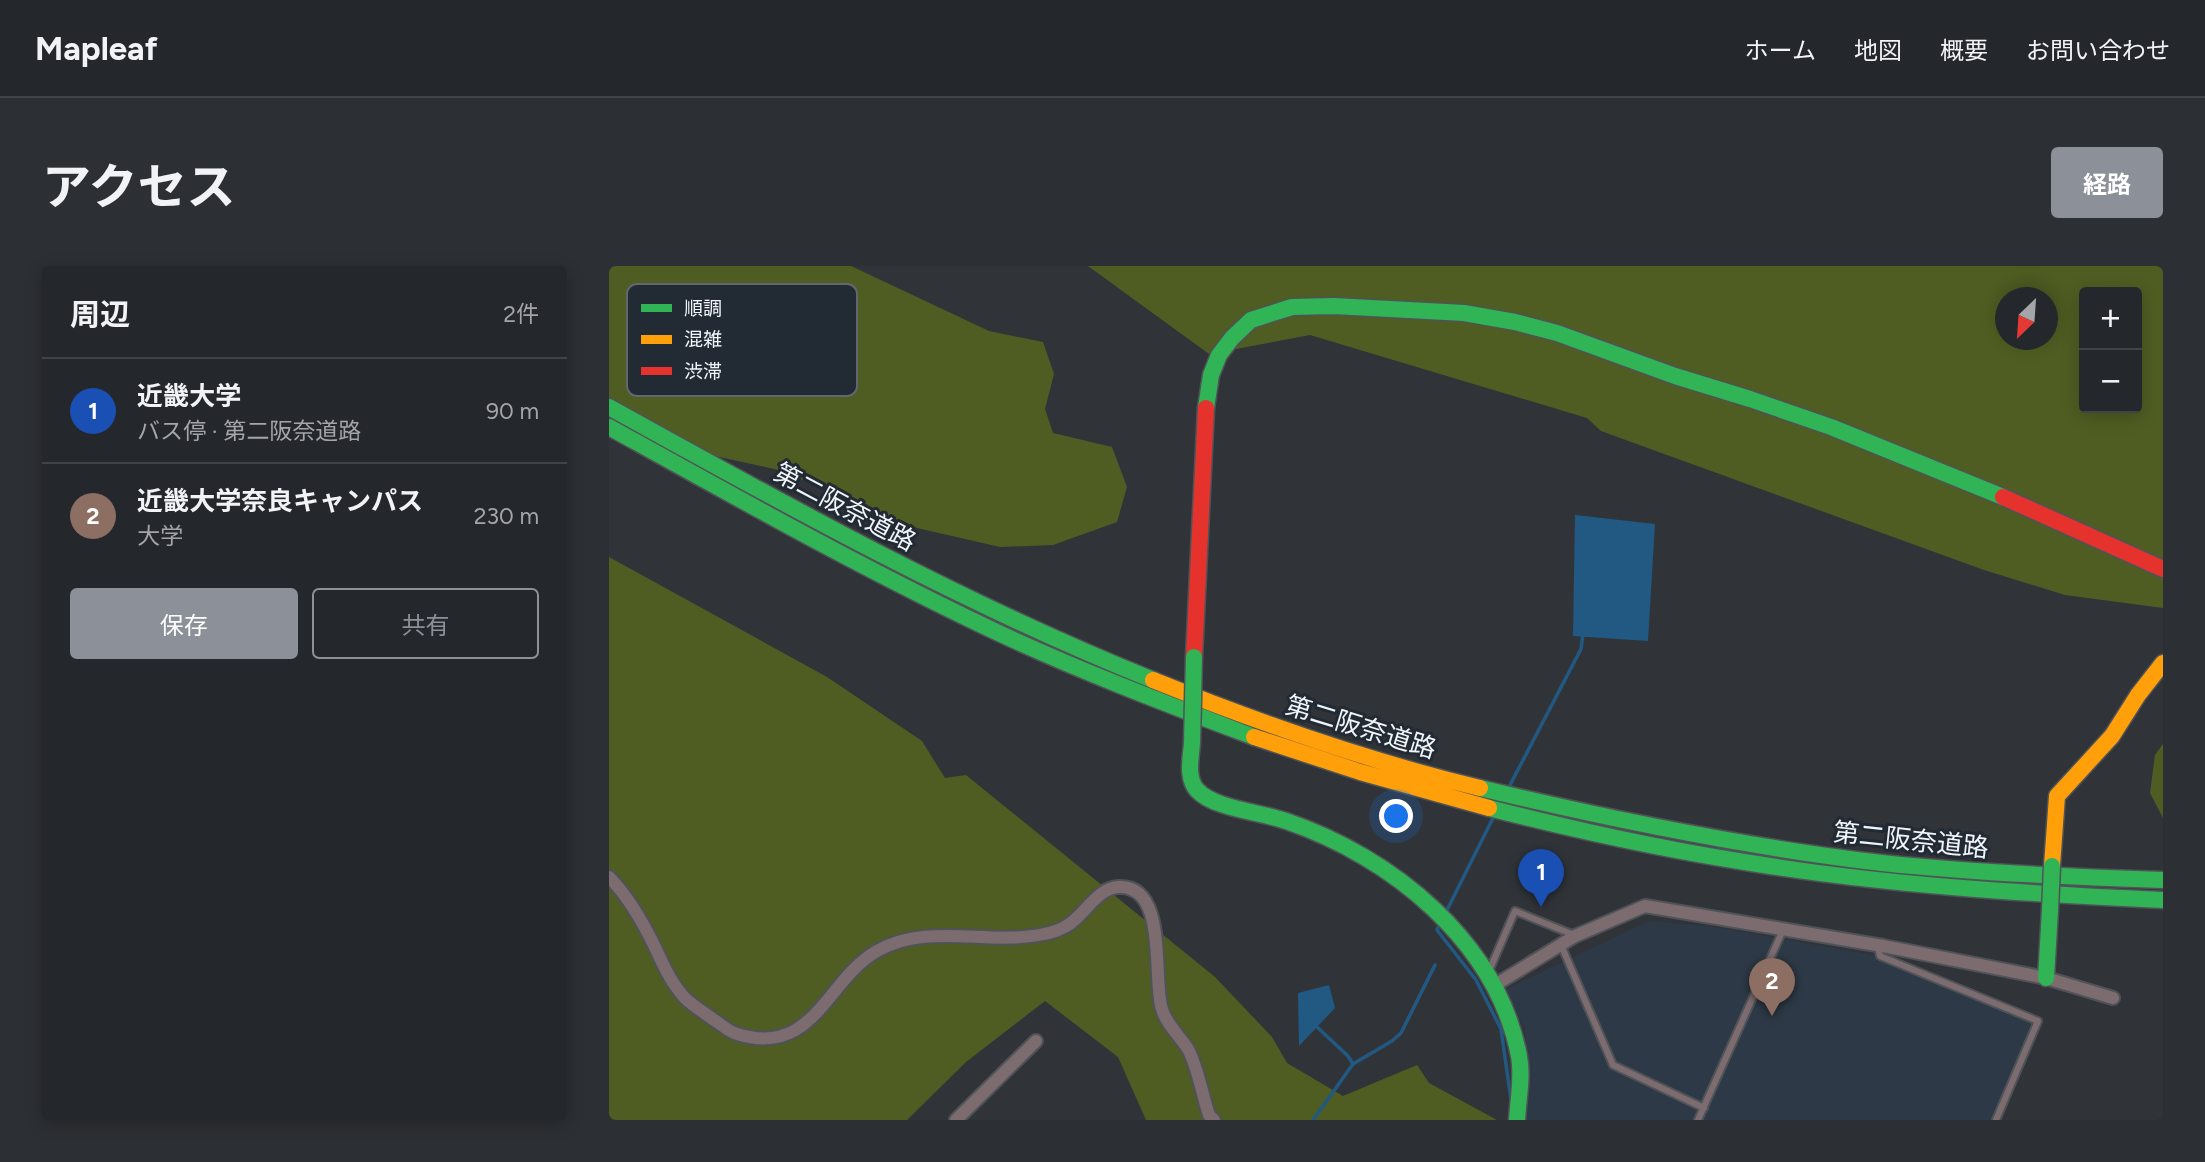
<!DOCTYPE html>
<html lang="ja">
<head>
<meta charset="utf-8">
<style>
	body { margin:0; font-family:Figtree,"Noto Sans JP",sans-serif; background:#2c2f33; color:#f1f3f6 }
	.controls { position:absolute; right:21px; top:21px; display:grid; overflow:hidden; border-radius:7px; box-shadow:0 4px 18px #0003 }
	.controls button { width:63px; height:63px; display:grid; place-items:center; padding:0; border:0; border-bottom:2px solid #414447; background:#24272b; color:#f1f3f6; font:35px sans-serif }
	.compass { position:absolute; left:1386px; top:21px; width:63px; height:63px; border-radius:50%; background:#24272b; box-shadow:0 4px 18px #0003; rotate:205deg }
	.you { position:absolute; left:788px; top:551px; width:24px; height:24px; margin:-18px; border:5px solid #fff; border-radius:50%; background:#1a73e8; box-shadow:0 0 0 10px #1a73e833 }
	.badge { display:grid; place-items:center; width:46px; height:46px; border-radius:50%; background:#8c9099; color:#fff; font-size:23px; font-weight:700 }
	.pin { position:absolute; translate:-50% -58px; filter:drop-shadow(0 2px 4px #0008) }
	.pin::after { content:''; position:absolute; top:37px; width:24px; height:21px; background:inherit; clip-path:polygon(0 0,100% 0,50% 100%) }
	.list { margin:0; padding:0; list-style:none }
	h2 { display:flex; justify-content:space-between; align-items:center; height:91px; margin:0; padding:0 28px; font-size:30px }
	h2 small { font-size:23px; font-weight:400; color:#a3a5a9 }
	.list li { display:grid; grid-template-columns:46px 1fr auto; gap:21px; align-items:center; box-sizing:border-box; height:105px; padding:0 28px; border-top:2px solid #414447 }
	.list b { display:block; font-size:26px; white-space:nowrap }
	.list p { margin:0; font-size:23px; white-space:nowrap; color:#a3a5a9 }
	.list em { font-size:23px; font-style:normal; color:#a3a5a9 }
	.actions { display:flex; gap:14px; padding:21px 28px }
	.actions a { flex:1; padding:16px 0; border:2px solid #8c9099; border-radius:7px; text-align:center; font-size:24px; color:#8c9099 }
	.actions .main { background:#8c9099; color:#fff }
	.map { position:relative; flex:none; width:1554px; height:854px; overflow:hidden; border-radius:7px }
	header { display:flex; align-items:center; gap:42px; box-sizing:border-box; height:98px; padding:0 35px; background:#24272b; border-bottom:2px solid #414447 }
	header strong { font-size:33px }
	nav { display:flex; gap:38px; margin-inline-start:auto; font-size:24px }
	.intro { display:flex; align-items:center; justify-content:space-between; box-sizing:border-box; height:168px; padding:0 42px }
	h1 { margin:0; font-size:49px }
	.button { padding:18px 32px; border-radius:7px; background:#8c9099; color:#fff; font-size:24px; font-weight:700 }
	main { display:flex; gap:42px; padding:0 42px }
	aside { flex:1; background:#24272b; border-radius:7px; box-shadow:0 4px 18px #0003 }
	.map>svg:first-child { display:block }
</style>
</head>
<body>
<header>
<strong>Mapleaf</strong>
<nav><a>ホーム</a><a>地図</a><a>概要</a><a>お問い合わせ</a></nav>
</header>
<div class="intro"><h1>アクセス</h1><a class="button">経路</a></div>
<main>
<aside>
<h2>周辺<small>2件</small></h2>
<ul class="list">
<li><span class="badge" style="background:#1a4fb4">1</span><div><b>近畿大学</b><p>バス停 · 第二阪奈道路</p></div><em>90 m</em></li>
<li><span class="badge" style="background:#8d6e63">2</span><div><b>近畿大学奈良キャンパス</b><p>大学</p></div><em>230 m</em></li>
</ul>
<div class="actions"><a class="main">保存</a><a>共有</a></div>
</aside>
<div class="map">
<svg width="1554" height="854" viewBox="0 0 1554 854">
	<rect width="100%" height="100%" fill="#303439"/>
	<!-- built -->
	<path fill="#2d3946" d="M 1040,655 L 1105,661 L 1271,690 L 1429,755 L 1387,854 L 916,854 L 920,827 L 916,764 L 897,723 Z"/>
	<!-- forest -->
	<path fill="#4f5d22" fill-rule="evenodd" d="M 0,0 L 242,0 L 380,65 L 434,76 L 445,108 L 436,143 L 444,167 L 503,181 L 518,221 L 508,256 L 444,279 L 391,281 L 308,262 L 170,204 L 92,187 L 0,145 Z
		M 479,0 L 1554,0 L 1554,342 L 1456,329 L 1375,304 L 992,165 L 978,152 L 701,69 L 600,88 ZM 1475,26 L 1528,26 L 1528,142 L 1475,142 ZM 1396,32 L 1438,32 L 1438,74 L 1396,74 Z
		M 0,291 L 218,411 L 313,475 L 336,512 L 357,509 L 606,711 L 663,771 L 678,797 L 734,830 L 808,799 L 820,817 L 888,854 L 537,854 L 509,791 L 436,735 L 357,796 L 298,854 L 0,854 Z
		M 1554,478 L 1554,552 L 1541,527 L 1546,489 Z"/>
	<!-- water -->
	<path fill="#215982" d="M 966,249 L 1046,258 L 1039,375 L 964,370 Z
		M 720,719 L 726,742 L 690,780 L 689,727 Z"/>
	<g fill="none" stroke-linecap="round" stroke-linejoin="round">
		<!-- stream -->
		<path stroke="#215982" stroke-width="3.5" d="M 900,521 L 972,383 L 974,368
			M 837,646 L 885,550
			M 830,659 L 828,664 L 867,714 L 892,763 L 902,834
			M 708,761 L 739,790 L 744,798
			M 704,854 L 744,798 L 783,775 L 792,767 L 826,699"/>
		<defs>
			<path id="lane" d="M 952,679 L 1004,799 L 1095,842
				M 1269,680 L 1271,690 L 1429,755 L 1387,854
				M 880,705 L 906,645 L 965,669
				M 1089,854 L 1174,664"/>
			<path id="street" d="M 0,611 C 19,630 32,653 44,677 C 53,696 61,716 76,732 C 84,740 96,747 105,754 C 112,758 120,766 128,768 C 205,792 217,714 268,685 C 319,656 380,680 435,668 C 442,667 453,663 459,659 C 475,649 489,622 509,621 C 560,618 543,714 553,743 C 557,758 571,770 579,783 C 589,802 593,828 600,849 L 605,854
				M 886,719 L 966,670 L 1036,640 L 1274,680 L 1437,712 L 1504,732
				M 347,854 L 427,775"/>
			<path id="fast" d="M 0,141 C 178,240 355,338 544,414
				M 597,142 L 602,109 L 610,89 L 623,72 L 642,54 L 683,41 L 725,40 L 855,47 L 906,56 L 948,67 L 1066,110 L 1141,133 L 1222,161 L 1394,231
				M 0,161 C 130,233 260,306 394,369 C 476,407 561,439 645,471
				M 583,477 C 582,491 577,512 588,524 C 605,543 653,546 677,555 C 783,591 888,676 910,790 C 914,811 909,833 908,854
				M 871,522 C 1004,554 1137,581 1273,597 C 1366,607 1460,611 1554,614
				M 880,542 C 973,566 1066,586 1161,600 C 1291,620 1423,628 1554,634
				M 1437,712 L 1441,644"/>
			<path id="slow" d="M 544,414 C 648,456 762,496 871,522
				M 645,471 L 751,506 L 880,542
				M 1443,600 L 1448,530 L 1503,470 L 1529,429 L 1554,397"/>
			<path id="jam" d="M 1394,231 L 1554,303
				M 585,391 L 597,142"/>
		</defs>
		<!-- lane casing -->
		<use href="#lane" stroke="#4f5357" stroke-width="10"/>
		<!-- street casing -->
		<use href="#street" stroke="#4f5357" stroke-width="16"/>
		<!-- fast casing -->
		<use href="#fast" stroke="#4f5357" stroke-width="19"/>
		<!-- slow casing -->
		<use href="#slow" stroke="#4f5357" stroke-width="19"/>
		<!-- jam casing -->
		<use href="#jam" stroke="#4f5357" stroke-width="19"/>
		<!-- lane -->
		<use href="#lane" stroke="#7c6b6f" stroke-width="6"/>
		<!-- street -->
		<use href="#street" stroke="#7c6b6f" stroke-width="12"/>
		<!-- fast -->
		<use href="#fast" stroke="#30b455" stroke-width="16"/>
		<!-- slow -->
		<use href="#slow" stroke="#ff9f0a" stroke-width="16"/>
		<!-- jam -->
		<use href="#jam" stroke="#e5322d" stroke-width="16"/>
		<defs>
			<path id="fast-bridge" d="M 583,477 L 585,391
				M 1441,644 L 1443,600"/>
		</defs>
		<!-- fast-bridge casing -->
		<use href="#fast-bridge" stroke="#4f5357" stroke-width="19" stroke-linecap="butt"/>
		<!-- fast-bridge -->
		<use href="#fast-bridge" stroke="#30b455" stroke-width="16"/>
	</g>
	<g text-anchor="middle" stroke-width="6" stroke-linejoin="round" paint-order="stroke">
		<!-- street labels -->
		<g font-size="26" fill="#eff5fb" stroke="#222a33">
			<text transform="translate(236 241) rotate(28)" y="9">第二阪奈道路</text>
			<text transform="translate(752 461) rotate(17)" y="9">第二阪奈道路</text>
			<text transform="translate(1302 574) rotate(6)" y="9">第二阪奈道路</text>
		</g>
	</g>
	<!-- legend -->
	<rect x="18" y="18" width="230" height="112" rx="10" fill="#222a33" stroke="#60676f" stroke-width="2"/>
	<rect x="32" y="38" width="31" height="8" fill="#30b455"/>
	<rect x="32" y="69" width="31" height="9" fill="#ff9f0a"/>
	<rect x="32" y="101" width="31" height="8" fill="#e5322d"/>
	<g font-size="19" fill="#eff5fb">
		<text x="75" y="49">順調</text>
		<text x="75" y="80">混雑</text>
		<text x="75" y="112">渋滞</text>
	</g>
</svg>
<div class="controls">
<button>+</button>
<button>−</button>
</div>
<svg class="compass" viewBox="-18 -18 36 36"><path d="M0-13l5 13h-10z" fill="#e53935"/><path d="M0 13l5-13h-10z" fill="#a3a5a9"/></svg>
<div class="you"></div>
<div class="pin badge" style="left:932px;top:641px;background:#1a4fb4">1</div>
<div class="pin badge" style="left:1163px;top:750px;background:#8d6e63">2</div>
</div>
</main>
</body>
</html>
